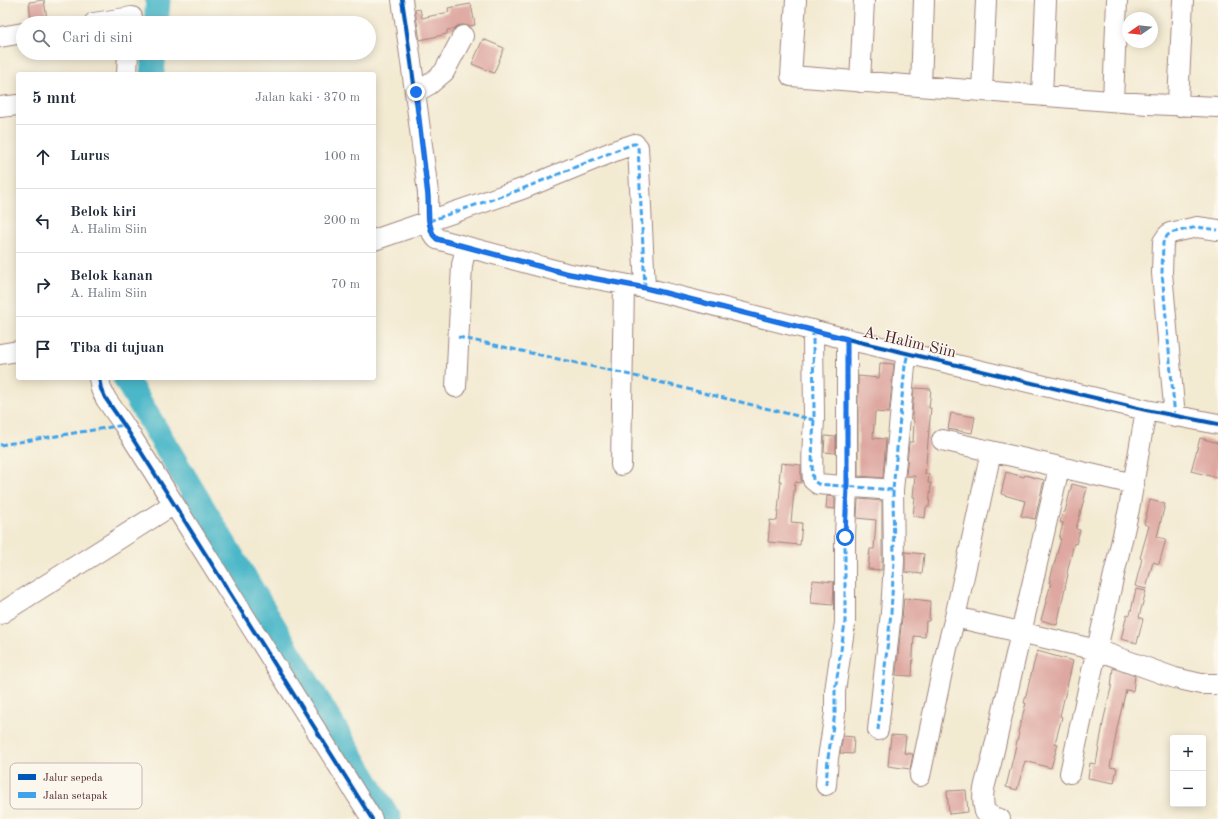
<!DOCTYPE html>
<html lang="id">
<head>
<meta charset="utf-8">
<style>
	body { margin:0; font-family:"Old Standard TT",serif; background:#f2f2f3; color:#1f2937 }
	.controls { position:absolute; right:12px; bottom:12px; display:grid; overflow:hidden; border-radius:4px; box-shadow:0 2px 10px #0003 }
	.controls button { width:36px; height:36px; display:grid; place-items:center; padding:0; border:0; border-bottom:1px solid #e0e1e3; background:#fff; color:#1f2937; font:20px sans-serif }
	.compass { position:absolute; left:1122px; top:12px; width:36px; height:36px; border-radius:50%; background:#fff; box-shadow:0 2px 10px #0003; rotate:256deg }
	.stop { position:absolute; width:12px; height:12px; margin:-9px; border:3px solid #1a73e8; border-radius:50%; background:#fff }
	.stop.end { background:#1a73e8; border-color:#fff; box-shadow:0 1px 4px #0008 }
	.list { margin:0; padding:0; list-style:none }
	h2 { display:flex; justify-content:space-between; align-items:center; height:52px; margin:0; padding:0 16px; font-size:17px }
	h2 small { font-size:13px; font-weight:400; color:#747a83 }
	.list li { display:grid; grid-template-columns:26px 1fr auto; gap:12px; align-items:center; box-sizing:border-box; height:64px; padding:0 16px; border-top:1px solid #e0e1e3 }
	.list b { display:block; font-size:15px; white-space:nowrap }
	.list p { margin:0; font-size:13px; white-space:nowrap; color:#747a83 }
	.list em { font-size:13px; font-style:normal; color:#747a83 }
	.icon { flex:none; width:22px; height:22px; fill:none; stroke:currentColor; stroke-width:2; stroke-linecap:round; stroke-linejoin:round }
	.map { position:relative; flex:none; width:1218px; height:819px; overflow:hidden }
	.search { position:absolute; background:#fff; box-shadow:0 2px 10px #0003; left:16px; top:16px; width:360px; height:44px; display:flex; align-items:center; gap:10px; box-sizing:border-box; padding:0 14px; border-radius:22px; color:#747a83; font-size:15px }
	.panel { position:absolute; background:#fff; box-shadow:0 2px 10px #0003; left:16px; top:72px; width:360px; height:308px; border-radius:4px }
	.map>svg:first-child { display:block }
</style>
</head>
<body>
<div class="map">
<svg width="1218" height="819" viewBox="0 0 1218 819">
	<rect width="100%" height="100%" fill="#fbf7ec"/>
	<filter id="ink" filterUnits="userSpaceOnUse"><feTurbulence type="fractalNoise" baseFrequency=".025" numOctaves="2"/><feDisplacementMap in="SourceGraphic" scale="8" xChannelSelector="R" yChannelSelector="G"/><feConvolveMatrix kernelMatrix="1 2 1 2 8 2 1 2 1" color-interpolation-filters="sRGB"/></filter>
	<filter id="wash" filterUnits="userSpaceOnUse"><feTurbulence type="fractalNoise" baseFrequency=".012" numOctaves="4" result="noise"/><feDisplacementMap in="SourceGraphic" scale="16" xChannelSelector="R" yChannelSelector="G"/><feGaussianBlur stdDeviation="0.9" result="paint"/><feColorMatrix in="noise" values="0 0 0 0 0 0 0 0 0 0 0 0 0 0 0 0 0 1.4 0 .05"/><feComposite in="paint" operator="in"/></filter>
	<g filter="url(#wash)">
		<rect width="100%" height="100%" fill="#f3ead2"/>
		<g fill="none" stroke-linecap="round" stroke-linejoin="round">
			<!-- river -->
			<path stroke="#4bb7c8" stroke-width="25" d="M 156,23 L 158,0
				M 152,74 L 154,53
				M 125,378 L 389,819"/>
		</g>
		<g id="blocks">
			<!-- building -->
			<path fill="#dea8a0" d="M 44,0 L 47,19 L 31,21 L 29,2 Z
				M 471,4 L 475,25 L 469,26 L 462,25 L 457,26 L 454,29 L 447,30 L 447,34 L 420,40 L 415,10 L 420,9 L 422,18 L 449,12 L 448,8 Z
				M 483,39 L 504,48 L 494,73 L 472,64 Z
				M 880,363 L 894,364 L 889,413 L 875,412 L 873,438 L 886,439 L 883,478 L 858,476 L 858,376 L 879,378 Z
				M 914,388 L 931,389 L 929,408 L 931,408 L 925,474 L 929,474 L 928,483 L 931,483 L 929,507 L 926,507 L 925,518 L 913,516 L 915,497 L 913,497 L 915,476 L 906,476 L 909,442 L 913,442 L 914,421 L 913,420 L 913,416 L 912,416 Z
				M 951,413 L 975,417 L 972,433 L 948,429 Z
				M 825,436 L 836,437 L 836,453 L 824,452 Z
				M 1200,438 L 1218,443 L 1218,478 L 1191,471 Z
				M 781,463 L 801,465 L 801,483 L 795,482 L 791,522 L 802,523 L 800,545 L 768,542 L 770,520 L 777,521 L 781,481 L 779,481 Z
				M 1006,472 L 1024,477 L 1025,475 L 1044,480 L 1035,519 L 1021,516 L 1025,501 L 1001,494 Z
				M 1072,484 L 1087,488 L 1076,529 L 1080,530 L 1076,544 L 1074,543 L 1067,573 L 1068,574 L 1057,625 L 1041,620 L 1051,583 L 1049,583 L 1061,539 L 1059,539 L 1063,523 L 1060,522 L 1063,512 L 1065,512 Z
				M 827,496 L 835,497 L 835,509 L 826,508 Z
				M 858,499 L 882,501 L 882,570 L 868,569 L 870,549 L 874,549 L 876,520 L 857,518 Z
				M 1150,500 L 1165,504 L 1157,537 L 1166,539 L 1159,564 L 1153,562 L 1146,589 L 1135,586 L 1142,559 L 1140,558 L 1149,526 L 1144,524 Z
				M 905,552 L 924,554 L 922,574 L 905,572 Z
				M 813,580 L 834,582 L 833,605 L 811,603 Z
				M 1136,589 L 1146,591 L 1139,617 L 1143,619 L 1137,643 L 1121,639 L 1127,614 L 1130,615 Z
				M 904,598 L 930,601 L 929,621 L 926,621 L 925,637 L 914,636 L 912,676 L 896,675 Z
				M 1037,651 L 1073,661 L 1060,716 L 1062,717 L 1055,743 L 1058,744 L 1051,768 L 1025,761 L 1017,790 L 1006,787 L 1019,733 L 1018,732 L 1026,703 L 1024,703 Z
				M 1113,668 L 1135,676 L 1133,691 L 1126,690 L 1118,724 L 1110,767 L 1117,768 L 1114,783 L 1088,778 L 1090,763 L 1096,764 L 1104,718 L 1111,688 Z
				M 891,735 L 906,736 L 904,753 L 913,754 L 910,769 L 888,766 Z
				M 843,736 L 854,737 L 853,754 L 840,753 Z
				M 966,790 L 968,812 L 949,814 L 947,791 Z"/>
		</g>
	</g>
	<g filter="url(#ink)">
		<use href="#blocks" fill-opacity="0" stroke="#9e847e" stroke-width="1"/>
		<g fill="none" stroke-linecap="round" stroke-linejoin="round">
			<defs>
				<path id="minor" d="M 402,0 C 412,64 420,129 428,193 C 429,209 425,228 437,239 L 565,273 L 645,288 L 847,339 L 1146,410 L 1218,424
					M 796,0 L 791,76 L 1148,104 L 1218,107
					M 94,23 L 132,17
					M 0,37 L 23,33
					M 127,74 L 128,53
					M 860,82 L 864,0
					M 921,86 L 924,0
					M 982,91 L 986,0
					M 416,92 L 430,84 L 444,72 L 463,36
					M 1042,96 L 1046,0
					M 1113,101 L 1117,0
					M 1179,106 L 1178,102 L 1183,0
					M 0,107 L 18,105
					M 374,240 L 522,189 L 617,150 L 635,144 L 638,147 L 645,288
					M 813,330 C 813,360 814,390 814,419 C 813,440 811,460 813,480 L 818,484 L 893,490
					M 0,354 L 18,351
					M 99,378 L 101,389 L 106,399 L 124,425 L 174,504 L 372,819
					M 456,387 L 462,265 L 466,247
					M 1175,417 L 1162,273 L 1163,242 L 1167,236 L 1170,233 L 1197,227 L 1218,230
					M 942,440 L 1134,484
					M 991,452 L 955,617 L 1097,650 L 1175,678 L 1201,684 L 1218,684
					M 621,465 L 624,284
					M 0,614 L 174,504
					M 878,730 L 891,613 L 894,561 L 893,490 L 905,366 L 908,353
					M 1070,773 L 1092,671 L 1129,509 L 1146,410
					M 920,776 L 947,648 L 955,617
					M 826,785 L 828,758 L 835,713 L 835,691 L 845,623 L 845,537 L 847,486 L 847,339
					M 1000,819 L 993,817 L 985,812 C 980,793 986,782 991,763 L 1059,468"/>
			</defs>
			<!-- minor casing -->
			<use href="#minor" stroke="#9e847e" stroke-width="22"/>
			<!-- minor -->
			<use href="#minor" stroke="#fff" stroke-width="20"/>
			<!-- quiet -->
			<path stroke="#40a2eb" stroke-width="3" stroke-dasharray="6 3" stroke-linecap="butt" d="M 429,221 L 522,189 L 617,150 L 633,144 L 636,144 L 638,147 L 645,288
				M 813,330 C 813,360 814,390 814,419 C 813,440 811,460 813,480 L 818,484 L 893,490
				M 458,337 L 622,373 L 814,420
				M 1175,417 L 1162,273 L 1163,242 L 1167,236 L 1170,233 L 1197,227 L 1218,230
				M 0,445 L 124,425
				M 878,730 L 891,613 L 894,561 L 893,490 L 905,366 L 908,353
				M 826,785 L 828,758 L 835,713 L 835,691 L 845,623 L 845,537 L 847,486 L 847,339"/>
			<defs>
				<path id="cycleway" d="M 402,0 C 412,64 420,129 428,193 C 429,209 425,228 437,239 L 565,273 L 645,288 L 847,339 L 1146,410 L 1218,424
					M 99,378 L 101,389 L 106,399 L 124,425 L 174,504 L 372,819"/>
			</defs>
			<!-- cycleway casing -->
			<use href="#cycleway" stroke="#fbf7ec" stroke-width="6"/>
			<!-- cycleway -->
			<use href="#cycleway" stroke="#0057b8" stroke-width="4"/>
		</g>
	</g>
	<g fill="none" stroke-linecap="round" stroke-linejoin="round" filter="url(#ink)">
		<!-- route -->
		<path stroke="#1a73e8" stroke-width="5" d="M 416,92 L 428,197 L 429,221 L 433,235 L 437,239 L 564,273 L 646,288 L 847,339 L 847,486 L 845,537"/>
	</g>
	<g text-anchor="middle" stroke-width="3" stroke-linejoin="round" paint-order="stroke">
		<!-- street labels -->
		<g font-size="16" fill="#4a1f2b" stroke="#fbf7ec">
			<text transform="translate(910 341) rotate(13)" y="6">A. Halim Siin</text>
		</g>
	</g>
	<!-- legend -->
	<rect x="10" y="763" width="132" height="46" rx="6" fill="#fbf7ec" stroke="#c6b6b2" stroke-width="1"/>
	<rect x="18" y="774" width="18" height="6" fill="#0057b8"/>
	<rect x="18" y="792" width="18" height="6" fill="#40a2eb"/>
	<g font-size="11" fill="#4a1f2b">
		<text x="43" y="781">Jalur sepeda</text>
		<text x="43" y="799">Jalan setapak</text>
	</g>
</svg>
<div class="controls">
<button>+</button>
<button>−</button>
</div>
<svg class="compass" viewBox="-18 -18 36 36"><path d="M0-13l5 13h-10z" fill="#e53935"/><path d="M0 13l5-13h-10z" fill="#747a83"/></svg>
<div class="stop" style="left:845px;top:537px"></div>
<div class="stop end" style="left:416px;top:92px"></div>
<div class="search"><svg class="icon" aria-label="search" viewBox="0 0 24 24"><circle cx="10" cy="10" r="6"/><path d="M15 15l6 6"/></svg>Cari di sini</div>
<section class="panel">
<h2>5 mnt<small>Jalan kaki · 370 m</small></h2>
<ul class="list">
<li><svg class="icon" aria-label="ahead" viewBox="0 0 24 24"><path d="M12 20V5M6 11l6-6 6 6"/></svg><div><b>Lurus</b></div><em>100 m</em></li>
<li><svg class="icon" aria-label="left" viewBox="0 0 24 24"><path d="M17 20v-9H6M10 6l-5 5 5 5"/></svg><div><b>Belok kiri</b><p>A. Halim Siin</p></div><em>200 m</em></li>
<li><svg class="icon" aria-label="right" viewBox="0 0 24 24"><path d="M7 20v-9h11M14 6l5 5-5 5"/></svg><div><b>Belok kanan</b><p>A. Halim Siin</p></div><em>70 m</em></li>
<li><svg class="icon" aria-label="arrive" viewBox="0 0 24 24"><path d="M6 21V4h12l-3 4 3 4H6"/></svg><div><b>Tiba di tujuan</b></div></li>
</ul>
</section>
</div>
</body>
</html>
